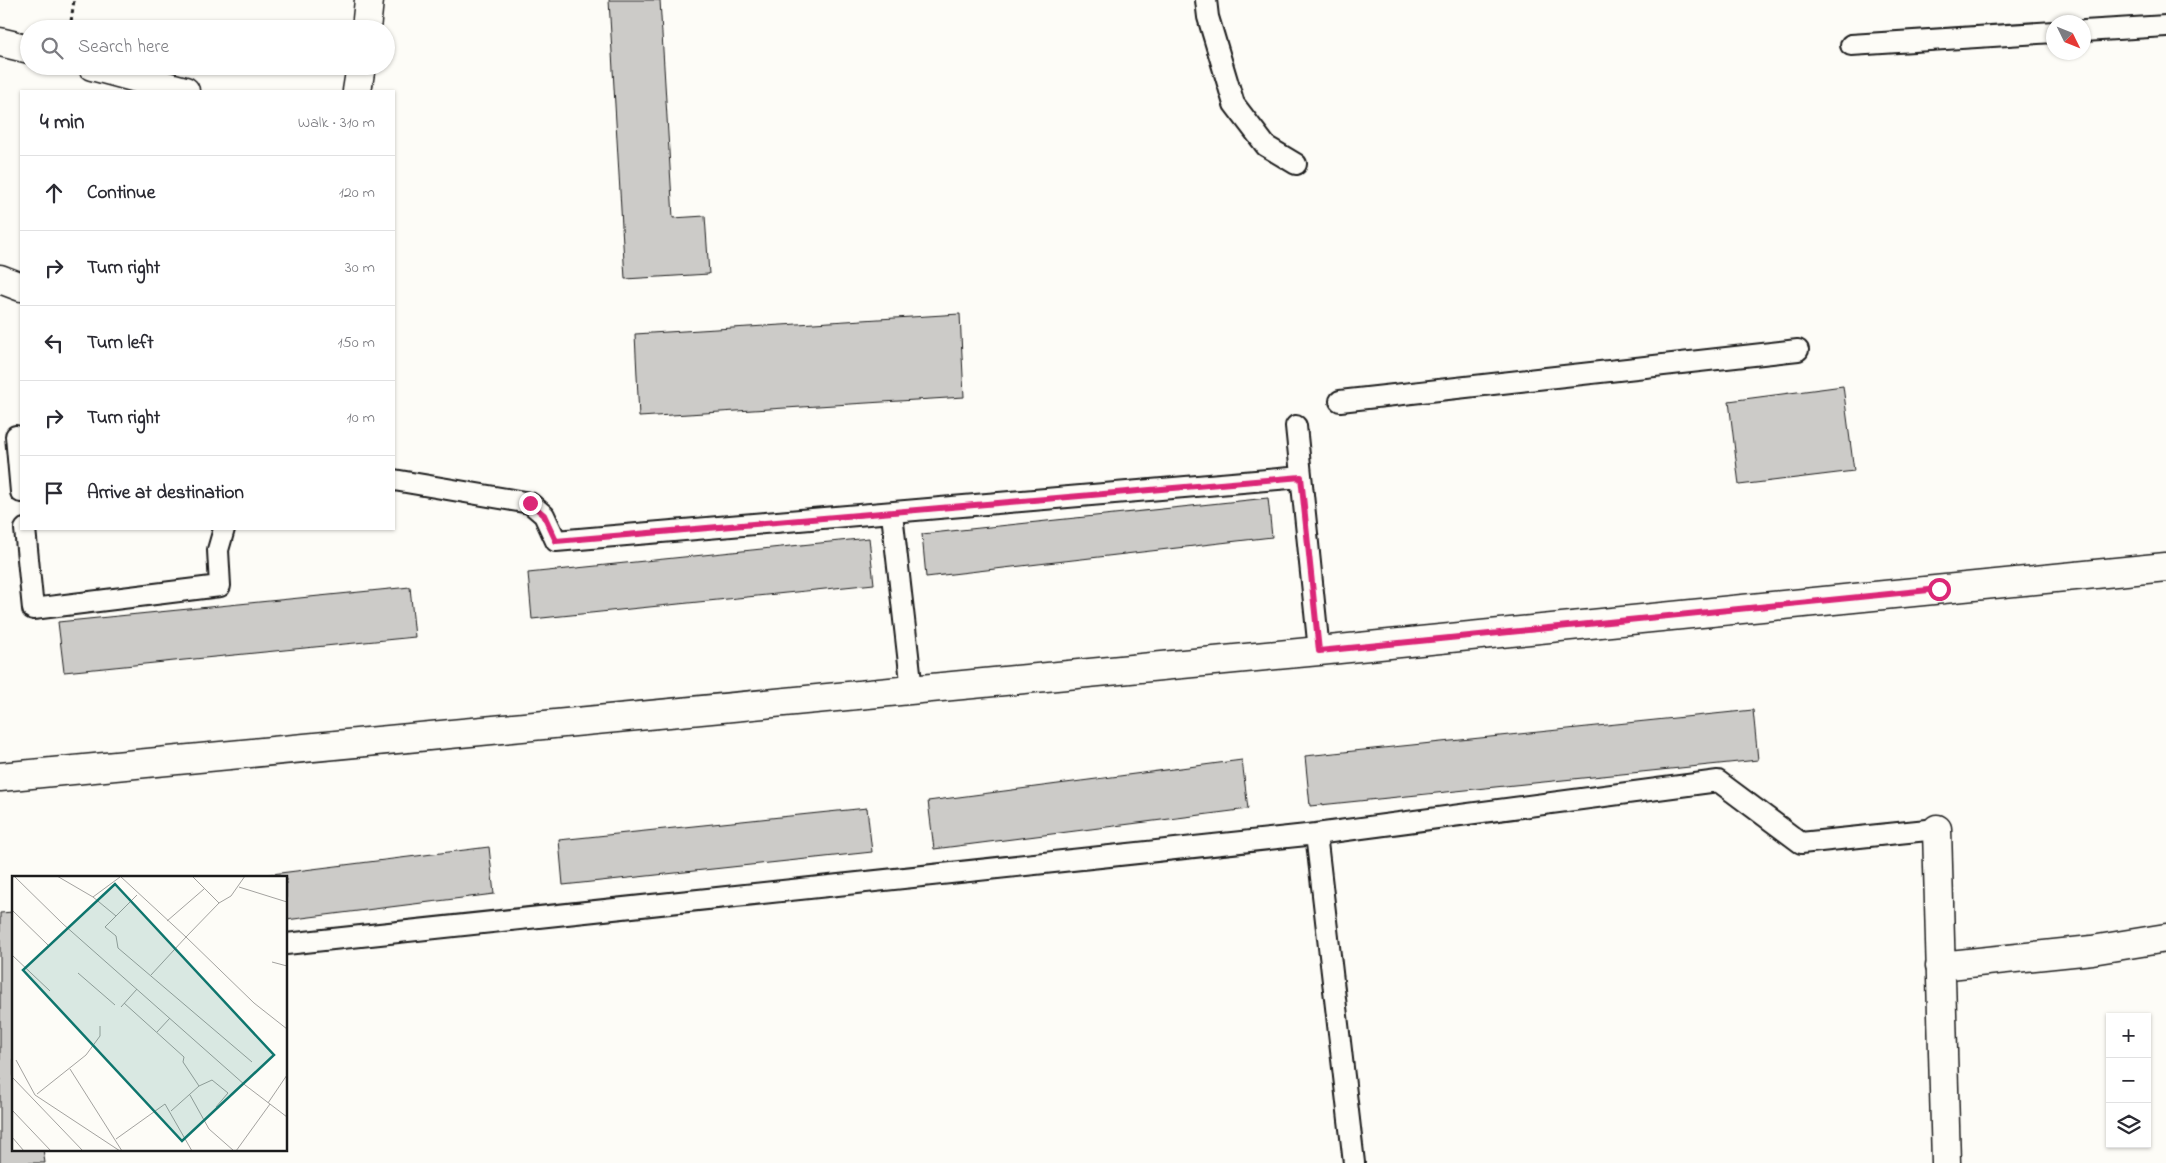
<!DOCTYPE html>
<html lang="en">
<head>
<meta charset="utf-8">
<style>
	body { margin:0; font-family:"Indie Flower",sans-serif; background:#f7f7f7; color:#2b2b33 }
	.controls { position:absolute; right:15px; bottom:15px; display:grid; overflow:hidden; border-radius:0px; box-shadow:0 1px 4px #0004 }
	.controls button { width:45px; height:45px; display:grid; place-items:center; padding:0; border:0; border-bottom:1px solid #e1e1e2; background:#fff; color:#2b2b33; font:25px sans-serif }
	.compass { position:absolute; left:2046px; top:15px; width:45px; height:45px; border-radius:50%; background:#fff; box-shadow:0 1px 4px #0004; rotate:133deg }
	.stop { position:absolute; width:15px; height:15px; margin:-11px; border:4px solid #db2777; border-radius:50%; background:#fff }
	.stop.end { background:#db2777; border-color:#fff; box-shadow:0 1px 5px #0008 }
	.list { margin:0; padding:0; list-style:none }
	h2 { display:flex; justify-content:space-between; align-items:center; height:65px; margin:0; padding:0 20px; font-size:21px }
	h2 small { font-size:16px; font-weight:400; color:#7c7c81 }
	.list li { display:grid; grid-template-columns:32px 1fr auto; gap:15px; align-items:center; box-sizing:border-box; height:75px; padding:0 20px; border-top:1px solid #e1e1e2 }
	.list b { display:block; font-size:19px; white-space:nowrap }
	.list em { font-size:16px; font-style:normal; color:#7c7c81 }
	.icon { flex:none; width:28px; height:28px; fill:none; stroke:currentColor; stroke-width:2; stroke-linecap:round; stroke-linejoin:round }
	.map { position:relative; flex:none; width:2166px; height:1163px; overflow:hidden }
	.search { position:absolute; background:#fff; box-shadow:0 1px 4px #0004; left:20px; top:20px; width:375px; height:55px; display:flex; align-items:center; gap:12px; box-sizing:border-box; padding:0 18px; border-radius:28px; color:#7c7c81; font-size:19px }
	.panel { position:absolute; background:#fff; box-shadow:0 1px 4px #0004; left:20px; top:90px; width:375px; height:440px; border-radius:0px }
	.map>svg:first-child { display:block }
</style>
</head>
<body>
<div class="map">
<svg width="2166" height="1163" viewBox="0 0 2166 1163">
	<rect width="100%" height="100%" fill="#fdfcf7"/>
	<filter id="ink" filterUnits="userSpaceOnUse"><feTurbulence type="fractalNoise" baseFrequency=".02" numOctaves="2"/><feDisplacementMap in="SourceGraphic" scale="10" xChannelSelector="R" yChannelSelector="G"/><feConvolveMatrix kernelMatrix="1 2 1 2 8 2 1 2 1" color-interpolation-filters="sRGB"/></filter>
	<g filter="url(#ink)">
		<!-- building -->
		<path fill="#cccbc8" stroke="#1c1c1c" d="M 609,0 L 660,0 L 673,218 L 705,216 L 709,274 L 625,279 Z
			M 960,314 L 964,397 L 639,417 L 635,334 Z
			M 1843,386 L 1854,471 L 1739,485 L 1729,401 Z
			M 1268,498 L 1272,537 L 926,577 L 922,534 Z
			M 869,538 L 874,584 L 532,619 L 528,573 Z
			M 410,587 L 415,637 L 64,672 L 58,622 Z
			M 1753,710 L 1758,760 L 1310,806 L 1305,756 Z
			M 1242,760 L 1248,809 L 934,849 L 928,801 Z
			M 867,808 L 872,852 L 563,885 L 559,840 Z
			M 489,847 L 494,894 L 286,920 L 286,877 L 248,877 Z
			M 14,912 L 14,1149 L 43,1149 L 45,1163 L 0,1163 L 0,913 Z"/>
		<g fill="none" stroke-linecap="round" stroke-linejoin="round">
			<defs>
				<path id="service" d="M 1206,0 L 1208,17 L 1234,104 L 1266,146 L 1296,164
					M 2084,31 L 2166,26
					M 1851,45 L 2054,32
					M 1340,401 L 1798,350
					M 1296,426 L 1319,651
					M 16,436 L 21,492
					M 394,480 L 530,503 L 544,515 L 556,541 L 1301,477
					M 892,514 L 912,690
					M 25,529 L 33,609 L 220,586 L 218,550 L 224,529
					M 1316,834 L 1354,1163
					M 286,944 L 1316,834 L 1718,781 L 1801,843 L 1937,829"/>
				<path id="minor" d="M 366,29 L 369,0
					M 0,42 L 29,49
					M 92,66 L 185,91
					M 357,91 L 361,66
					M 0,279 L 21,287
					M 1937,829 L 1946,1163
					M 1940,966 L 2092,950 L 2166,938"/>
				<path id="primary" d="M 0,777 L 1319,651 L 2166,567"/>
			</defs>
			<!-- service casing -->
			<use href="#service" stroke="#1c1c1c" stroke-width="24"/>
			<!-- minor casing -->
			<use href="#minor" stroke="#1c1c1c" stroke-width="31"/>
			<!-- primary casing -->
			<use href="#primary" stroke="#1c1c1c" stroke-width="31"/>
			<!-- path -->
			<path stroke="#1c1c1c" stroke-width="3" stroke-dasharray="4 4" stroke-linecap="butt" d="M 70,29 L 74,0"/>
			<!-- service -->
			<use href="#service" stroke="#fdfcf7" stroke-width="20"/>
			<!-- minor -->
			<use href="#minor" stroke="#fdfcf7" stroke-width="28"/>
			<!-- primary -->
			<use href="#primary" stroke="#fdfcf7" stroke-width="28"/>
		</g>
	</g>
	<g fill="none" stroke-linecap="round" stroke-linejoin="round" filter="url(#ink)">
		<!-- route -->
		<path stroke="#db2777" stroke-width="6" d="M 530,503 L 544,515 L 556,541 L 1301,477 L 1319,651 L 1939,589"/>
	</g>
	<!-- overview -->
	<g transform="translate(12 876)">
		<rect width="275" height="275" fill="#fdfcf7"/>
		<path fill="none" stroke="#a3a29f" stroke-width="1" d="M 2,0 L 51,48 L 233,209 L 275,241M 45,0 L 81,21 L 104,40M 108,0 L 174,61 L 207,27 L 180,0M 227,11 L 275,26M 125,19 L 93,51 L 104,60 L 106,72 L 240,186M 81,21 L 108,1M 207,27 L 219,20 L 233,0M 0,34 L 36,69M 155,45 L 192,13M 0,79 L 38,115M 260,86 L 275,90M 66,97 L 103,129M 139,99 L 174,61 L 242,127 L 275,153M 112,127 L 172,181 L 171,186 L 187,210M 109,131 L 125,113M 145,156 L 158,142M 4,184 L 23,219 L 108,275M 58,193 L 110,275M 0,201 L 71,275M 25,218 L 74,179 L 88,160 L 88,150M 178,219 L 197,253 L 222,275M 256,227 L 275,199M 0,234 L 39,275M 159,235 L 187,210 L 200,204 L 216,217 L 204,231M 0,261 L 12,275M 104,263 L 153,228 L 180,275M 224,275 L 258,228"/>
		<path fill="#0f766e" fill-opacity="0.15" stroke="#0f766e" stroke-width="2.5" d="M 103,8 L 262,179 L 170,265 L 11,94 Z"/>
		<rect width="275" height="275" fill="none" stroke="#1c1c1c" stroke-width="2.5"/>
	</g>
</svg>
<div class="controls">
<button>+</button>
<button>−</button>
<button><svg class="icon" aria-label="layers" viewBox="0 0 24 24"><path d="M12 4l9 5-9 5-9-5zM3 14l9 5 9-5"/></svg></button>
</div>
<svg class="compass" viewBox="-18 -18 36 36"><path d="M0-13l5 13h-10z" fill="#e53935"/><path d="M0 13l5-13h-10z" fill="#7c7c81"/></svg>
<div class="stop" style="left:1939px;top:589px"></div>
<div class="stop end" style="left:530px;top:503px"></div>
<div class="search"><svg class="icon" aria-label="search" viewBox="0 0 24 24"><circle cx="10" cy="10" r="6"/><path d="M15 15l6 6"/></svg>Search here</div>
<section class="panel">
<h2>4 min<small>Walk · 310 m</small></h2>
<ul class="list">
<li><svg class="icon" aria-label="ahead" viewBox="0 0 24 24"><path d="M12 20V5M6 11l6-6 6 6"/></svg><div><b>Continue</b></div><em>120 m</em></li>
<li><svg class="icon" aria-label="right" viewBox="0 0 24 24"><path d="M7 20v-9h11M14 6l5 5-5 5"/></svg><div><b>Turn right</b></div><em>30 m</em></li>
<li><svg class="icon" aria-label="left" viewBox="0 0 24 24"><path d="M17 20v-9H6M10 6l-5 5 5 5"/></svg><div><b>Turn left</b></div><em>150 m</em></li>
<li><svg class="icon" aria-label="right" viewBox="0 0 24 24"><path d="M7 20v-9h11M14 6l5 5-5 5"/></svg><div><b>Turn right</b></div><em>10 m</em></li>
<li><svg class="icon" aria-label="arrive" viewBox="0 0 24 24"><path d="M6 21V4h12l-3 4 3 4H6"/></svg><div><b>Arrive at destination</b></div></li>
</ul>
</section>
</div>
</body>
</html>
